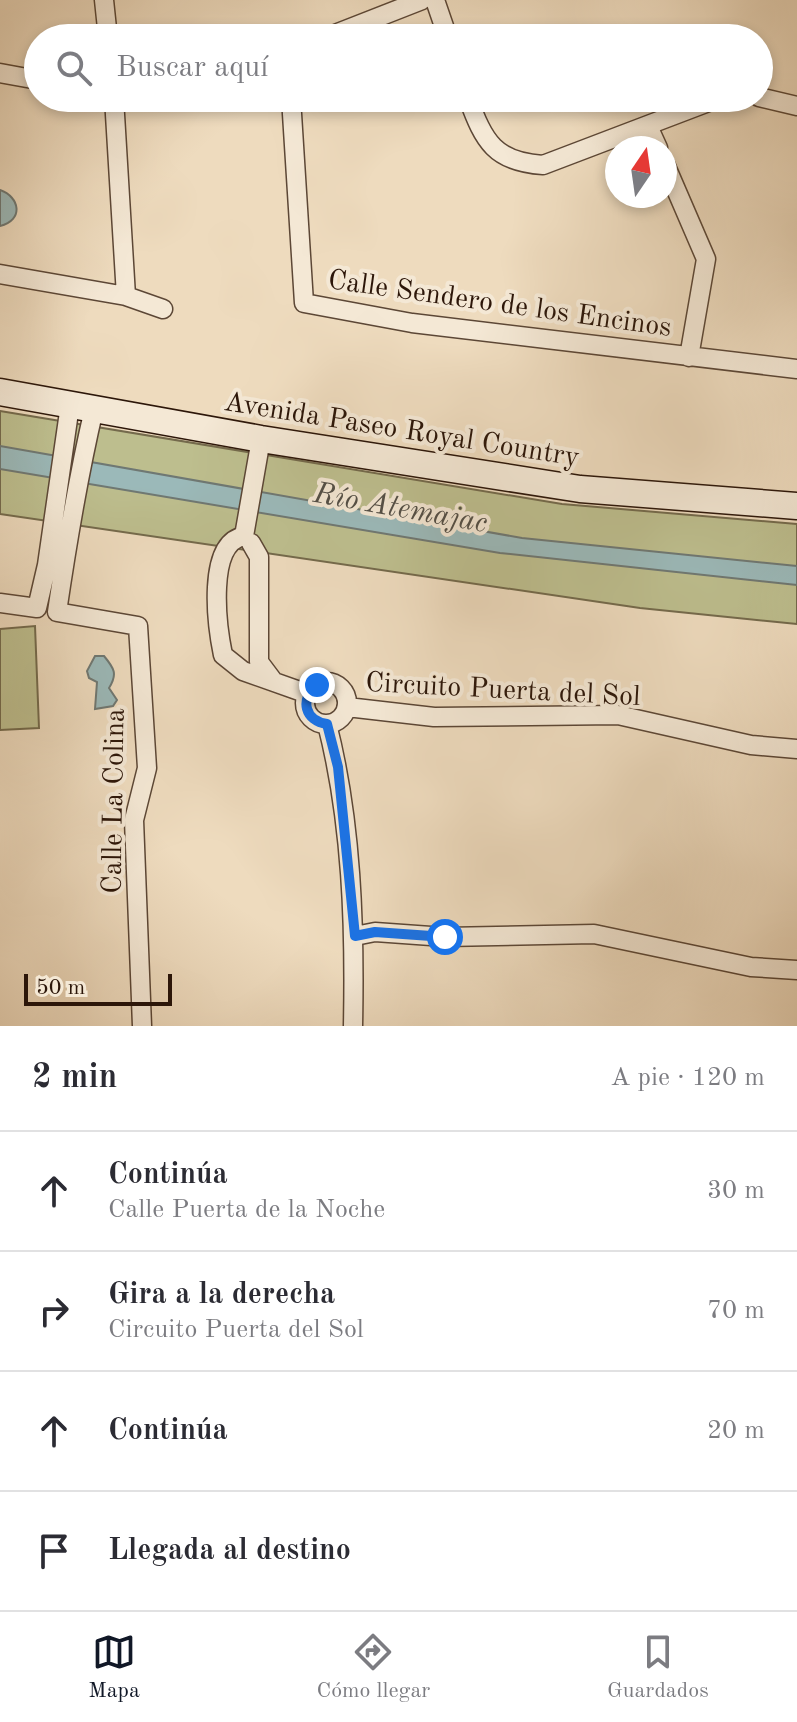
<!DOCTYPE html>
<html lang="es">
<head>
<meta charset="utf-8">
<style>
	body { margin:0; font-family:"Old Standard TT",serif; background:#f7f7f7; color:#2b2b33 }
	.compass { position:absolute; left:605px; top:136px; width:72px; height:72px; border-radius:50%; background:#fff; box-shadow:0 4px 12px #0003; rotate:13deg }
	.scale { position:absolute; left:24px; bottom:20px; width:148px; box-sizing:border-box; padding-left:8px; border:4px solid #2c1609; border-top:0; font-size:22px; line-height:28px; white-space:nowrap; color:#2c1609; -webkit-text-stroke:6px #f4e8d5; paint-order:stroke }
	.stop { position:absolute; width:24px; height:24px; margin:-18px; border:6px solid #1a73e8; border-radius:50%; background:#fff }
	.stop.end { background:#1a73e8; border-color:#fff; box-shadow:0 2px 8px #0008 }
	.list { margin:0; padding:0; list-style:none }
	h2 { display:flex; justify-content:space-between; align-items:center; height:104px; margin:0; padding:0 32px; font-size:34px }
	h2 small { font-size:26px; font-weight:400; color:#7c7c81 }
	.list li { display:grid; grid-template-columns:52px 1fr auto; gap:24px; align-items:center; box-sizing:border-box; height:120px; padding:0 32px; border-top:2px solid #e1e1e2 }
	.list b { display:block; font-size:30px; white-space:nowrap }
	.list p { margin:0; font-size:26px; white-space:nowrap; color:#7c7c81 }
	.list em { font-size:26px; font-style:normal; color:#7c7c81 }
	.icon { flex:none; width:44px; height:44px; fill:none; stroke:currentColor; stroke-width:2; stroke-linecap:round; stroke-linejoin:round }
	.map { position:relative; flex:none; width:797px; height:1026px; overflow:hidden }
	.search { position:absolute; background:#fff; box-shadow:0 4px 12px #0003; left:24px; right:24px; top:24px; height:88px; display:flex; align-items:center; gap:20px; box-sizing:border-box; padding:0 28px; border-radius:44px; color:#7c7c81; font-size:30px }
	.sheet { height:584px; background:#fff }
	nav { display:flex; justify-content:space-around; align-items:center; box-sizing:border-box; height:112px; border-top:2px solid #e1e1e2; background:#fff; font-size:22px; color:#7c7c81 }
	nav a { display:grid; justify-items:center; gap:4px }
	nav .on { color:#111827 }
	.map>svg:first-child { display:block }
</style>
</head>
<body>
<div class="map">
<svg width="797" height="1026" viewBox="0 0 797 1026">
	<rect width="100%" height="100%" fill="#eedbbe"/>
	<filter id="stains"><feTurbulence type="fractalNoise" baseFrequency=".0025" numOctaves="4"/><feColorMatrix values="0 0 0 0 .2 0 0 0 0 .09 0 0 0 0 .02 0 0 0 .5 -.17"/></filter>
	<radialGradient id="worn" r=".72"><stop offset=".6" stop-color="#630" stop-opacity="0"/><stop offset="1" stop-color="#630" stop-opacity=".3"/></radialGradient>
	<!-- green -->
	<path fill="#bdbe8e" stroke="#746a4c" stroke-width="2" d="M 0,411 L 562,504 L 797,524 L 797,624 L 640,608 L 0,514 Z
		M 35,626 L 39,728 L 0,730 L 0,629 Z"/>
	<!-- water -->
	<path fill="#9bb9b9" stroke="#6f7873" stroke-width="2" d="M 0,190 C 20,197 24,220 0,226 Z
		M 0,446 L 522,538 L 797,566 L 797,585 L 500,553 L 0,469 Z
		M 95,656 L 104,656 C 114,668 118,674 109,688 L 117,700 L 113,706 L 95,709 L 97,682 L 89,678 L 87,671 Z"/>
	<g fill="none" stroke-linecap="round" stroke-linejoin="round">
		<defs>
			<path id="street" d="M 104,0 L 108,38
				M 435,0 L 448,38
				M 325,38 L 422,0
				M 0,73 L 38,80
				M 759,97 L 797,106
				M 114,98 L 126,296
				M 291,98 L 304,303 L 412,323 L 797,369
				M 468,98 C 484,142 495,162 543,165 L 719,98
				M 648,126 L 658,148
				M 665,164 L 706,259 L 689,357
				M 0,274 L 126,296 L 163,309
				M 94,409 C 78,477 67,544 57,612 L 138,626 L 147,768 L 134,820 L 142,1026
				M 244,536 C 206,543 217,626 223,655 L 243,671 L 308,694
				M 244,536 L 261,439
				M 251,543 L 259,557 L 259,662 L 274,682
				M 0,603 L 37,608 L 47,565 L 70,405
				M305 703a21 21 0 1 1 42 0a21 21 0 1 1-42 0Z
				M 347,707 L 434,717 L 618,715 L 751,745 L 797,749
				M 327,724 C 352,822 355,926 353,1026
				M 355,936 L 375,932 L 445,937 L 594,934 L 751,967 L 797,970"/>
			<path id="secondary" d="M 0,392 L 261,439 L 580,489 L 797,506"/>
		</defs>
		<!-- street casing -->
		<use href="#street" stroke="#5c4736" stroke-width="21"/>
		<!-- secondary casing -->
		<use href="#secondary" stroke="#2c1609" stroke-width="29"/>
		<!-- street -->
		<use href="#street" stroke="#f4e8d5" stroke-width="18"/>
		<!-- secondary -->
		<use href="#secondary" stroke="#f4e8d5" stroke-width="26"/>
	</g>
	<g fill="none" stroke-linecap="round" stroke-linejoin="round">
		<!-- route -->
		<path stroke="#1a73e8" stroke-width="10" d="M 317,685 C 299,699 305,721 327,724 L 338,767 L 355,936 L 375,932 L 445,937"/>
	</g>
	<g text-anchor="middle" stroke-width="8" stroke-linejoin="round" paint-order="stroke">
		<!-- street labels -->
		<g font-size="28" fill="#2c1609" stroke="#f4e8d5">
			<text transform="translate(500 302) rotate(8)" y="10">Calle Sendero de los Encinos</text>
			<text transform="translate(402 428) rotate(9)" y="10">Avenida Paseo Royal Country</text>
			<text transform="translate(503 688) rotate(3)" y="10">Circuito Puerta del Sol</text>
			<text transform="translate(112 801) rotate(-89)" y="10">Calle La Colina</text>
		</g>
		<!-- water labels -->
		<g font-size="30" font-style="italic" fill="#534f47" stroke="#f4e8d5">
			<text transform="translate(401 507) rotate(10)" y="10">Río Atemajac</text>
		</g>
	</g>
	<rect width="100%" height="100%" filter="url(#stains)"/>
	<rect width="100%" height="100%" fill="url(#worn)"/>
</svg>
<svg class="compass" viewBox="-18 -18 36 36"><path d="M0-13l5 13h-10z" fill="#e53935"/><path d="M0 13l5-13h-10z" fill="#7c7c81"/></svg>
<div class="scale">50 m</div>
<div class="stop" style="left:445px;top:937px"></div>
<div class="stop end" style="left:317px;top:685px"></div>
<div class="search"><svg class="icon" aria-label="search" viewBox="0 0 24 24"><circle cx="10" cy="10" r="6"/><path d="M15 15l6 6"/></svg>Buscar aquí</div>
</div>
<section class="sheet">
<h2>2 min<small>A pie · 120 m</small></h2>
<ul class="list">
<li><svg class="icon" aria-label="ahead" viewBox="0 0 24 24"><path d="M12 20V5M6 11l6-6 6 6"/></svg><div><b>Continúa</b><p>Calle Puerta de la Noche</p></div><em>30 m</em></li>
<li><svg class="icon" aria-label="right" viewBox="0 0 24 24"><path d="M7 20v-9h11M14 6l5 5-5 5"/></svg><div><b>Gira a la derecha</b><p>Circuito Puerta del Sol</p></div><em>70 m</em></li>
<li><svg class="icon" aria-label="ahead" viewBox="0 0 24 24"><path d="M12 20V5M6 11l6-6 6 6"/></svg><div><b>Continúa</b></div><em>20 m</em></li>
<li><svg class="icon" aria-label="arrive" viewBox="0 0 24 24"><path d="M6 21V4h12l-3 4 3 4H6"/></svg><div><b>Llegada al destino</b></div></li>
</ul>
</section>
<nav>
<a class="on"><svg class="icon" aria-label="map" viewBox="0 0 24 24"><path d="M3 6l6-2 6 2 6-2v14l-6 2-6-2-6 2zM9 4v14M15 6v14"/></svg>Mapa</a>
<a><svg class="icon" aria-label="directions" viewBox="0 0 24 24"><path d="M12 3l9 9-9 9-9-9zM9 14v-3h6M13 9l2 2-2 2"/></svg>Cómo llegar</a>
<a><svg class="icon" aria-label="saved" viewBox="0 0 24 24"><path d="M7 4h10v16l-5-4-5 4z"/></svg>Guardados</a>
</nav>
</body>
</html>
